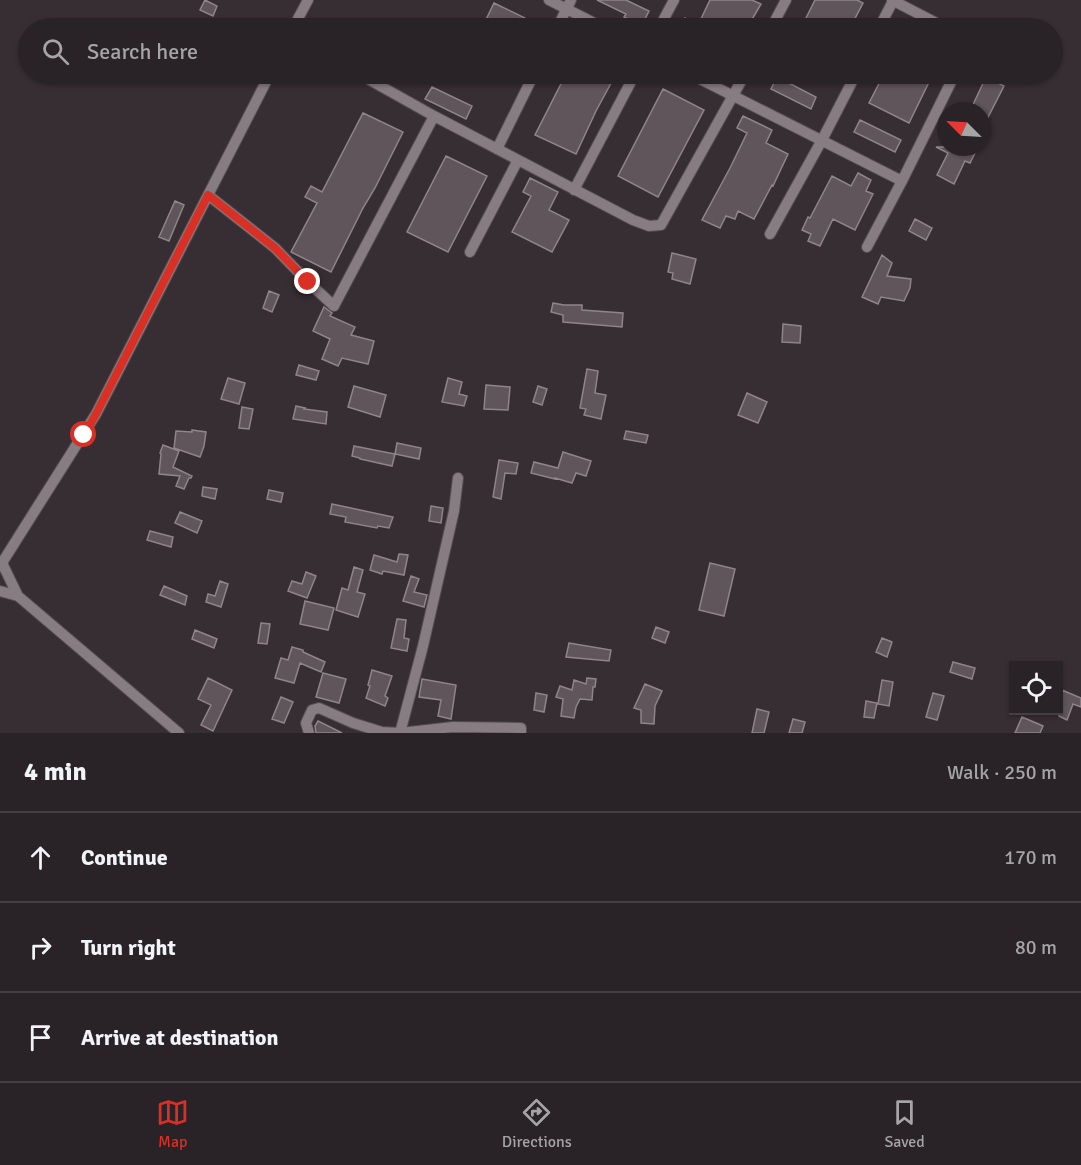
<!DOCTYPE html>
<html lang="en">
<head>
<meta charset="utf-8">
<style>
	body { margin:0; font-family:Signika,sans-serif; background:#352f32; color:#f1f3f6 }
	.controls { position:absolute; right:18px; bottom:18px; display:grid; overflow:hidden; border-radius:0px; box-shadow:0 2px 4px #0004 }
	.controls button { width:54px; height:54px; display:grid; place-items:center; padding:0; border:0; border-bottom:2px solid #453f43; background:#292226; color:#f1f3f6; font:30px sans-serif }
	.compass { position:absolute; left:937px; top:102px; width:54px; height:54px; border-radius:50%; background:#292226; box-shadow:0 2px 4px #0004; rotate:294deg }
	.stop { position:absolute; width:18px; height:18px; margin:-14px; border:4px solid #d93025; border-radius:50%; background:#fff }
	.stop.end { background:#d93025; border-color:#fff; box-shadow:0 2px 6px #0008 }
	.list { margin:0; padding:0; list-style:none }
	h2 { display:flex; justify-content:space-between; align-items:center; height:78px; margin:0; padding:0 24px; font-size:26px }
	h2 small { font-size:20px; font-weight:400; color:#a5a4a7 }
	.list li { display:grid; grid-template-columns:39px 1fr auto; gap:18px; align-items:center; box-sizing:border-box; height:90px; padding:0 24px; border-top:2px solid #453f43 }
	.list b { display:block; font-size:22px; white-space:nowrap }
	.list em { font-size:20px; font-style:normal; color:#a5a4a7 }
	.icon { flex:none; width:33px; height:33px; fill:none; stroke:currentColor; stroke-width:2; stroke-linecap:round; stroke-linejoin:round }
	.map { position:relative; flex:none; width:1081px; height:733px; overflow:hidden }
	.search { position:absolute; background:#292226; box-shadow:0 2px 4px #0004; left:18px; right:18px; top:18px; height:66px; display:flex; align-items:center; gap:15px; box-sizing:border-box; padding:0 21px; border-radius:33px; color:#a5a4a7; font-size:22px }
	.sheet { height:348px; background:#292226 }
	nav { display:flex; justify-content:space-around; align-items:center; box-sizing:border-box; height:84px; border-top:2px solid #453f43; background:#292226; font-size:16px; color:#a5a4a7 }
	nav a { display:grid; justify-items:center; gap:3px }
	nav .on { color:#d93025 }
	.map>svg:first-child { display:block }
</style>
</head>
<body>
<div class="map">
<svg width="1081" height="733" viewBox="0 0 1081 733">
	<rect width="100%" height="100%" fill="#372e33"/>
	<!-- building -->
	<path fill="#5f555a" stroke="#8f848a" stroke-width="1.5" d="M 205,0 L 217,6 L 213,16 L 200,10 Z
		M 597,0 L 626,0 L 649,11 L 642,25 L 624,17 L 626,14 Z
		M 710,0 L 752,0 L 761,4 L 747,28 L 680,28 L 685,18 L 698,25 Z
		M 815,0 L 857,0 L 863,3 L 850,28 L 801,28 Z
		M 494,3 L 525,18 L 521,28 L 482,28 Z
		M 566,74 L 616,74 L 596,111 L 576,154 L 535,135 Z
		M 884,74 L 933,74 L 909,123 L 869,103 Z
		M 777,77 L 816,97 L 811,109 L 771,89 Z
		M 986,77 L 1004,86 L 982,129 L 982,111 L 970,111 Z
		M 432,87 L 472,106 L 466,119 L 425,99 Z
		M 663,89 L 704,110 L 658,197 L 618,176 Z
		M 363,113 L 403,132 L 375,188 L 363,208 L 331,272 L 291,252 L 317,203 L 305,197 L 311,186 L 322,192 Z
		M 743,116 L 772,130 L 766,143 L 788,154 L 773,186 L 772,185 L 754,219 L 738,211 L 735,219 L 726,216 L 720,228 L 702,220 L 730,168 L 747,133 L 737,128 Z
		M 860,120 L 901,140 L 895,152 L 854,132 Z
		M 936,147 L 972,147 L 977,149 L 970,163 L 965,161 L 954,184 L 937,175 L 948,153 Z
		M 446,156 L 487,176 L 448,252 L 407,232 Z
		M 858,173 L 871,180 L 866,191 L 873,194 L 855,230 L 833,219 L 820,246 L 808,241 L 811,234 L 802,230 L 808,217 L 810,218 L 832,176 L 851,186 Z
		M 530,178 L 558,192 L 549,210 L 569,220 L 552,252 L 512,232 L 531,196 L 523,192 Z
		M 175,201 L 184,205 L 169,241 L 159,237 Z
		M 915,219 L 932,228 L 926,240 L 909,231 Z
		M 672,253 L 696,259 L 690,284 L 672,279 L 673,273 L 668,272 Z
		M 882,255 L 892,263 L 887,276 L 911,279 L 910,288 L 904,301 L 881,297 L 878,304 L 862,297 Z
		M 269,291 L 279,295 L 272,312 L 263,308 Z
		M 553,303 L 564,305 L 582,305 L 582,310 L 623,313 L 622,327 L 563,322 L 563,315 L 551,312 Z
		M 324,307 L 332,313 L 330,316 L 355,327 L 351,335 L 374,341 L 368,364 L 342,358 L 338,366 L 322,359 L 330,339 L 313,331 Z
		M 783,324 L 801,326 L 800,343 L 782,342 Z
		M 299,365 L 319,371 L 316,380 L 296,375 Z
		M 587,369 L 598,371 L 595,393 L 606,395 L 601,419 L 584,415 L 586,409 L 580,408 Z
		M 228,378 L 245,383 L 239,404 L 221,399 Z
		M 448,378 L 462,382 L 459,394 L 467,396 L 464,406 L 442,402 Z
		M 486,385 L 510,387 L 508,410 L 484,409 Z
		M 354,386 L 386,395 L 380,417 L 348,407 Z
		M 538,386 L 547,389 L 542,405 L 533,402 Z
		M 747,393 L 767,402 L 758,423 L 738,415 Z
		M 296,406 L 305,408 L 304,409 L 327,412 L 326,424 L 293,419 Z
		M 242,407 L 253,409 L 249,429 L 239,428 Z
		M 192,430 L 206,432 L 204,446 L 200,457 L 174,448 L 176,431 L 192,432 Z
		M 626,431 L 648,435 L 646,443 L 624,439 Z
		M 397,443 L 421,448 L 419,459 L 395,454 Z
		M 163,445 L 179,451 L 173,467 L 192,476 L 191,478 L 189,478 L 184,489 L 176,486 L 180,476 L 159,474 L 161,454 L 160,453 Z
		M 354,446 L 395,454 L 392,466 L 360,459 L 360,458 L 352,456 Z
		M 563,452 L 591,461 L 586,476 L 576,473 L 572,483 L 555,478 L 555,479 L 531,473 L 534,462 L 558,468 Z
		M 499,460 L 518,463 L 516,474 L 505,473 L 501,499 L 493,497 Z
		M 203,487 L 217,489 L 215,499 L 202,496 Z
		M 269,490 L 283,493 L 281,502 L 267,499 Z
		M 332,504 L 393,517 L 389,528 L 378,526 L 377,528 L 345,522 L 346,517 L 330,514 Z
		M 431,506 L 443,508 L 441,523 L 429,521 Z
		M 180,512 L 202,521 L 197,533 L 175,523 Z
		M 150,531 L 173,537 L 171,547 L 147,540 Z
		M 399,554 L 408,555 L 404,575 L 383,571 L 382,574 L 370,570 L 374,555 L 397,562 Z
		M 710,563 L 735,569 L 724,616 L 699,610 Z
		M 354,567 L 363,570 L 357,592 L 365,594 L 358,617 L 336,610 L 342,588 L 348,590 Z
		M 306,572 L 316,576 L 307,598 L 288,591 L 292,581 L 302,584 Z
		M 411,576 L 419,579 L 414,592 L 427,595 L 424,607 L 403,601 Z
		M 220,581 L 228,584 L 221,607 L 206,602 L 208,594 L 215,596 Z
		M 164,586 L 187,596 L 185,605 L 160,595 Z
		M 305,601 L 334,608 L 328,630 L 300,624 Z
		M 397,619 L 406,620 L 404,638 L 409,639 L 407,651 L 391,648 Z
		M 261,623 L 270,624 L 267,644 L 258,643 Z
		M 656,627 L 669,632 L 665,643 L 652,638 Z
		M 195,630 L 217,639 L 214,648 L 192,639 Z
		M 882,638 L 892,642 L 887,657 L 876,652 Z
		M 569,643 L 611,650 L 609,661 L 566,657 Z
		M 292,647 L 303,650 L 303,652 L 325,662 L 321,672 L 300,663 L 294,683 L 275,678 L 281,658 L 288,660 Z
		M 953,662 L 975,668 L 972,679 L 950,672 Z
		M 372,670 L 392,676 L 385,696 L 388,698 L 385,706 L 366,698 L 370,686 L 368,685 Z
		M 323,673 L 346,679 L 339,703 L 316,697 Z
		M 208,678 L 232,690 L 213,731 L 201,725 L 211,705 L 198,699 Z
		M 587,678 L 596,679 L 595,687 L 593,687 L 592,700 L 580,699 L 576,707 L 574,718 L 561,716 L 563,699 L 556,697 L 560,686 L 572,690 L 574,680 L 586,684 Z
		M 422,679 L 456,685 L 451,719 L 438,716 L 441,700 L 419,697 Z
		M 882,680 L 893,682 L 889,706 L 878,704 Z
		M 645,684 L 662,691 L 655,706 L 654,724 L 641,723 L 641,710 L 634,708 Z
		M 1062,690 L 1081,698 L 1081,707 L 1073,704 L 1067,720 L 1059,716 L 1059,699 Z
		M 536,693 L 547,695 L 544,712 L 534,710 Z
		M 933,693 L 944,696 L 937,720 L 926,717 Z
		M 281,697 L 293,702 L 284,723 L 272,719 Z
		M 866,701 L 877,703 L 874,718 L 864,717 Z
		M 757,709 L 769,712 L 764,733 L 752,733 Z
		M 1022,717 L 1043,726 L 1040,733 L 1015,733 Z
		M 793,719 L 805,722 L 802,733 L 789,733 Z
		M 318,721 L 342,733 L 316,733 L 315,726 Z"/>
	<g fill="none" stroke-linecap="round" stroke-linejoin="round">
		<defs>
			<path id="minor" d="M 549,0 L 604,28
				M 892,0 L 946,28
				M 293,28 L 308,0
				M 557,28 L 571,0
				M 659,28 L 674,0
				M 771,28 L 786,0
				M 879,28 L 893,1
				M 359,74 L 434,116 L 633,220 L 649,226 L 661,225 L 745,74
				M 690,74 L 902,181 L 955,74
				M 497,149 L 534,74
				M 574,190 L 635,74
				M 208,195 L 275,248 L 308,282 L 334,306 L 434,116
				M 770,234 L 822,140 L 856,74
				M 867,247 L 902,181
				M 470,252 L 518,160
				M 2,563 L 18,596 L 179,733
				M 0,566 L 96,414 L 270,74
				M 0,591 L 18,596
				M 309,733 L 306,723 L 312,710 L 319,708 L 353,723 L 382,732 L 400,733 L 453,727 L 521,728 L 521,733
				M 400,733 L 423,646 L 454,511 L 458,478"/>
		</defs>
		<!-- minor casing -->
		<use href="#minor" stroke="#554d52" stroke-width="12"/>
		<!-- minor -->
		<use href="#minor" stroke="#877c82" stroke-width="10"/>
	</g>
	<g fill="none" stroke-linecap="round" stroke-linejoin="round">
		<!-- route -->
		<path stroke="#d93025" stroke-width="8" d="M 84,435 L 96,414 L 208,195 L 275,248 L 308,282"/>
	</g>
</svg>
<div class="controls">
<button><svg class="icon" aria-label="locate" viewBox="0 0 24 24"><circle cx="12" cy="12" r="6"/><path d="M12 2v4M12 18v4M2 12h4M18 12h4"/></svg></button>
</div>
<svg class="compass" viewBox="-18 -18 36 36"><path d="M0-13l5 13h-10z" fill="#e53935"/><path d="M0 13l5-13h-10z" fill="#a5a4a7"/></svg>
<div class="stop" style="left:84px;top:435px"></div>
<div class="stop end" style="left:308px;top:282px"></div>
<div class="search"><svg class="icon" aria-label="search" viewBox="0 0 24 24"><circle cx="10" cy="10" r="6"/><path d="M15 15l6 6"/></svg>Search here</div>
</div>
<section class="sheet">
<h2>4 min<small>Walk · 250 m</small></h2>
<ul class="list">
<li><svg class="icon" aria-label="ahead" viewBox="0 0 24 24"><path d="M12 20V5M6 11l6-6 6 6"/></svg><div><b>Continue</b></div><em>170 m</em></li>
<li><svg class="icon" aria-label="right" viewBox="0 0 24 24"><path d="M7 20v-9h11M14 6l5 5-5 5"/></svg><div><b>Turn right</b></div><em>80 m</em></li>
<li><svg class="icon" aria-label="arrive" viewBox="0 0 24 24"><path d="M6 21V4h12l-3 4 3 4H6"/></svg><div><b>Arrive at destination</b></div></li>
</ul>
</section>
<nav>
<a class="on"><svg class="icon" aria-label="map" viewBox="0 0 24 24"><path d="M3 6l6-2 6 2 6-2v14l-6 2-6-2-6 2zM9 4v14M15 6v14"/></svg>Map</a>
<a><svg class="icon" aria-label="directions" viewBox="0 0 24 24"><path d="M12 3l9 9-9 9-9-9zM9 14v-3h6M13 9l2 2-2 2"/></svg>Directions</a>
<a><svg class="icon" aria-label="saved" viewBox="0 0 24 24"><path d="M7 4h10v16l-5-4-5 4z"/></svg>Saved</a>
</nav>
</body>
</html>
